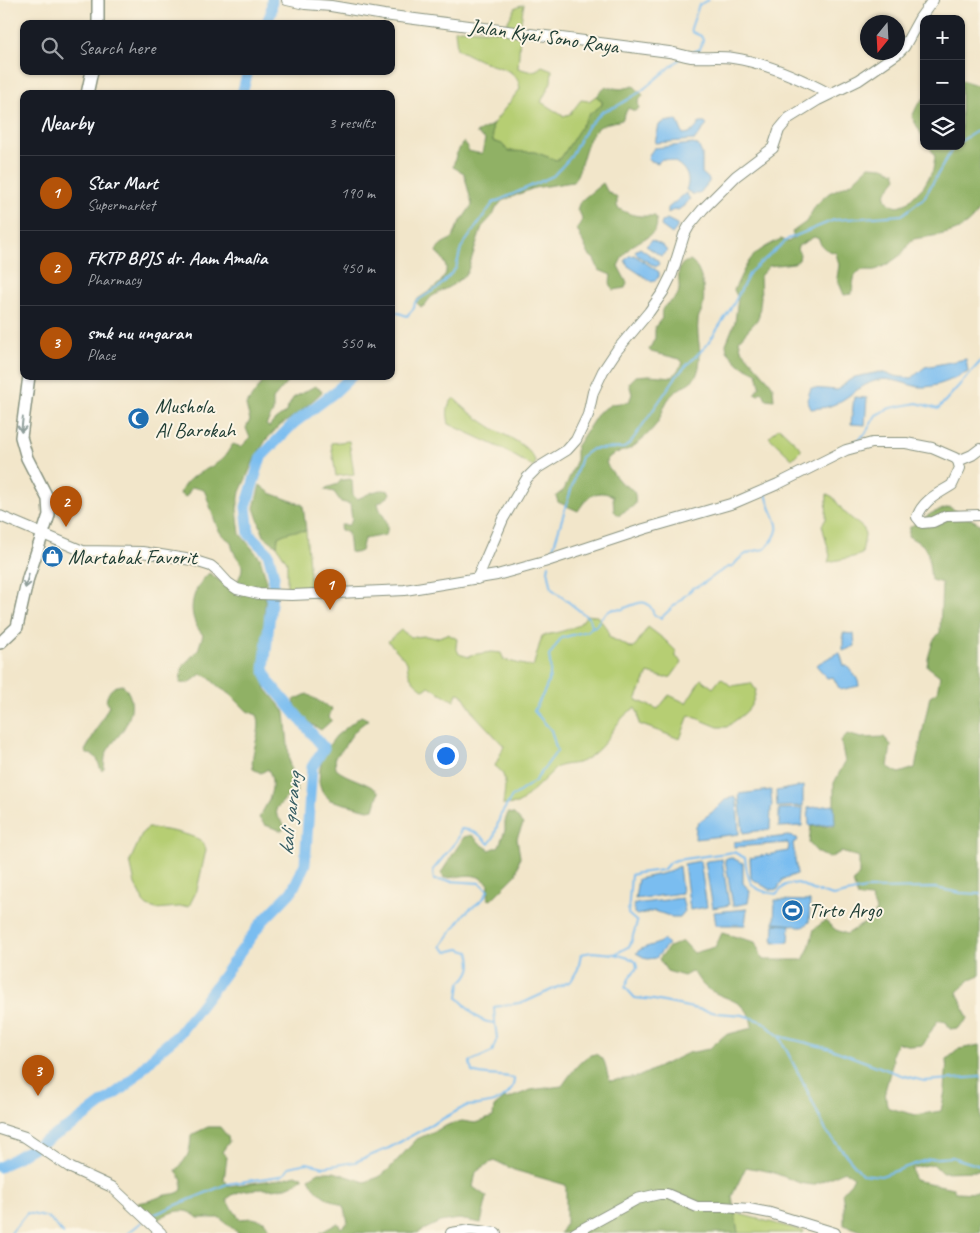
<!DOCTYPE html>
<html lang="en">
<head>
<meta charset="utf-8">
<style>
	body { margin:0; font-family:Caveat,sans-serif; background:#20242c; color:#f1f3f6 }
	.controls { position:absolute; right:15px; top:15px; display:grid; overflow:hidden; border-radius:10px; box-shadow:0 1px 4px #0004 }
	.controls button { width:45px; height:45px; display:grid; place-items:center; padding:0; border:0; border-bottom:1px solid #363941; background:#171b24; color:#f1f3f6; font:25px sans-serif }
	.compass { position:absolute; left:860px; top:15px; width:45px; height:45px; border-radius:50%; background:#171b24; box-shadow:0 1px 4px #0004; rotate:198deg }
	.you { position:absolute; left:445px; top:755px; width:18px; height:18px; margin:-12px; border:4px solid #fff; border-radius:50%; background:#1a73e8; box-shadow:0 0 0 8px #1a73e833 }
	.badge { display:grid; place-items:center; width:32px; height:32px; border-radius:50%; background:#b45309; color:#fff; font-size:16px; font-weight:700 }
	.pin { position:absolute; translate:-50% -41px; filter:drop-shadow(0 1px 2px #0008) }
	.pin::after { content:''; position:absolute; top:26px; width:18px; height:15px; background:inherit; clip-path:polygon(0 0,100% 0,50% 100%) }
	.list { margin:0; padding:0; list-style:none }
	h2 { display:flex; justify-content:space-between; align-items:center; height:65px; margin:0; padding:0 20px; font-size:21px }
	h2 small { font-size:16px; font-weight:400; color:#9ea1a6 }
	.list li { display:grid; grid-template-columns:32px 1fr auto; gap:15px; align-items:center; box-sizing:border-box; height:75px; padding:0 20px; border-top:1px solid #363941 }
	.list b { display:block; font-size:19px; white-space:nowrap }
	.list p { margin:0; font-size:16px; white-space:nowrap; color:#9ea1a6 }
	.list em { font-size:16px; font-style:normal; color:#9ea1a6 }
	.icon { flex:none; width:28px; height:28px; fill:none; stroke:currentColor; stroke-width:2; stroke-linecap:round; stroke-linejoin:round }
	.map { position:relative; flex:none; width:980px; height:1233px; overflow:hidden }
	.search { position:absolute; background:#171b24; box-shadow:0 1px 4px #0004; left:20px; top:20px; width:375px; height:55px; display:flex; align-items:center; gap:12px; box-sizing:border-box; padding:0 18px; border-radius:10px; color:#9ea1a6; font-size:19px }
	.panel { position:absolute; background:#171b24; box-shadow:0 1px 4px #0004; left:20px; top:90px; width:375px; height:290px; border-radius:10px }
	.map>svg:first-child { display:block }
</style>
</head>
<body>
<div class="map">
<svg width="980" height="1233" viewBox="0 0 980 1233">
	<rect width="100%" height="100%" fill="#fcf5e5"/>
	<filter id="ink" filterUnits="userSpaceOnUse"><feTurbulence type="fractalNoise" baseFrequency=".02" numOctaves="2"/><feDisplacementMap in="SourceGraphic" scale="10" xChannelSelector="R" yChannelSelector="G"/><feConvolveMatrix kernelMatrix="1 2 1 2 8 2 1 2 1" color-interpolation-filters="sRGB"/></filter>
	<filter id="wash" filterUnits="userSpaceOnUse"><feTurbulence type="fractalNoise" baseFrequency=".0096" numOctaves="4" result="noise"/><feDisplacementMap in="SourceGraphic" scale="20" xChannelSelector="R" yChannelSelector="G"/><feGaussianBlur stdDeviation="1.12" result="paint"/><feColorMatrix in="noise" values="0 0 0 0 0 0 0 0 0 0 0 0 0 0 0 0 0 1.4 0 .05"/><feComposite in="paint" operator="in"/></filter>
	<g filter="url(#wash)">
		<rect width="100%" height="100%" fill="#f2e6ca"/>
		<!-- green -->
		<path fill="#b6ce73" stroke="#6a8654" d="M 524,4 C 519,26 520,46 518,68 C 528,71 533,74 542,66 L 552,70 L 551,82 L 541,102 L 563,116 L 570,114 L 581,100 L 589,101 L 596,96 L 602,101 L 602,105 L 589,115 L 561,158 L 556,160 L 535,152 L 508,151 L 502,144 L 493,141 L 492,125 L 520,89 C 518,69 501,69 486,63 C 476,59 467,54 457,49 L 455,30 L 460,29 L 497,31 L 507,23 L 516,7 Z
			M 454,398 C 465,410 480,420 494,429 C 509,438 528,444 536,462 L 533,467 L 503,449 L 449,424 C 447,413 446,406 454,398 Z
			M 779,427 L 802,449 L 792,459 L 769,437 Z
			M 349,441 L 354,474 L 336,476 L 331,443 Z
			M 827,494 L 833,497 L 844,512 L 864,529 L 865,535 L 862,554 L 853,557 L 828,562 L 830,556 L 822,525 L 826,519 Z
			M 298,530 L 306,531 L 311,590 L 287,592 L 287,562 L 277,546 L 278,537 L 288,532 Z
			M 586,615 L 597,616 L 608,630 L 609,637 L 633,649 L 648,627 L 665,640 L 676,651 L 676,657 L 682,662 L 671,677 L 665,678 L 648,673 L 636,700 L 658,709 L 669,695 L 686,703 L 701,679 L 713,688 L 721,678 L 731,686 L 751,683 L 756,690 C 752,713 742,714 727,727 L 718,727 L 689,715 L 680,739 L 639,724 L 638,713 L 635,708 C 621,715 613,731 604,743 C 600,749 590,757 583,761 C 576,765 566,763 557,767 L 522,801 L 517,804 L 503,805 C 504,790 510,776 495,766 L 504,746 L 475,715 L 462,694 L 457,693 L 454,701 L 429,686 L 424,690 C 412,681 408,677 407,662 L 388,641 L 401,630 L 411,637 L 426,636 L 436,638 L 448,634 L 457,639 L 456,647 L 459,654 L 469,657 L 470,655 L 492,652 L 501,653 L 504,660 L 533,667 L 542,636 C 556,632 581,630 586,615 Z
			M 148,828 C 163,829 187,833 200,840 C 204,843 205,846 206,850 L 197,890 L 189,906 L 156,909 L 147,906 L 143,902 L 141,895 L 135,884 L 130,861 L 143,832 Z
			M 735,1213 L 804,1231 L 803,1233 L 738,1233 Z"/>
		<!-- forest -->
		<path fill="#90b165" stroke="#58774c" d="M 961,80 L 980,86 L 980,205 C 969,235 941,234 914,239 C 908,242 908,246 904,251 C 899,258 886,265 878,269 C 872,272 864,268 858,272 C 852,277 854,288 851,294 L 844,295 L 837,278 L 839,265 L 836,253 C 827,250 821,249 819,239 L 814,237 L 798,246 L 797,249 L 800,254 L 799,260 L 794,263 L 769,266 L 760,276 L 761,297 L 759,315 L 757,320 L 739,340 L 741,349 L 770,382 L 773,387 L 774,400 L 766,399 L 764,394 L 761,392 L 757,395 L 755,393 L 760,386 L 757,373 L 739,364 L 727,351 L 726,344 L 735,322 L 738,298 L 734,290 C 750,258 748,255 781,239 L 788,242 L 794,238 L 792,232 L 806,222 L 816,205 L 829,193 L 851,183 L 869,166 L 883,167 L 895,172 L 897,178 L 886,192 L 885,198 L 890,204 L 896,207 L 907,203 L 924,186 L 933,170 L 935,156 L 929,146 L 961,146 Z
			M 634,86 L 643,95 L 638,102 L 639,108 L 635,111 L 628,108 L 622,120 C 616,122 609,122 603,125 C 583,134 585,166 573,182 L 534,188 L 502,201 L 496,208 L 494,214 L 482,227 L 467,273 L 454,284 L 431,297 L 424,306 L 421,307 L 415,301 C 427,292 454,280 444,261 C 443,258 439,255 436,252 C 439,243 446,242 453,238 L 457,227 L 472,205 L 464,173 L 453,167 L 456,155 L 463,142 L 467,145 L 468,151 L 482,154 L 485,139 L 476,133 L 492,125 L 493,141 L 502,144 L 508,151 L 535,152 L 556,160 L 561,158 L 589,114 L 602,105 L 602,101 L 596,96 L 606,87 L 621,89 Z
			M 924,98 L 924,139 L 912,117 L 917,106 Z
			M 603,183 L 607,191 L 617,198 L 617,207 C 624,213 637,217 647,216 C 650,216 652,216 655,216 C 662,233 646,237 635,244 C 626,249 622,258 618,266 L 627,283 L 625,288 L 614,290 C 609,286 610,281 611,275 L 599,270 L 594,259 L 589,255 L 577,229 L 582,220 L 581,215 L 577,210 L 579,204 L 583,199 Z
			M 690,261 C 703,268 706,297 702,310 C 700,314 698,317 698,321 C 696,339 704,356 697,374 C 694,382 680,387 674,393 C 663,402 663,416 655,426 C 648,434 639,444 629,449 C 620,453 612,452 606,461 C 607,467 609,467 612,472 C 615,475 617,479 620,482 C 630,490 637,487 635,504 C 631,510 623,510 619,516 L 614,511 L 613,496 C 596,488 587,497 578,511 L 558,502 L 556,496 L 564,490 L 572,471 L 576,462 L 576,447 L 599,412 L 612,404 L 629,402 L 632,394 L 629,383 L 636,376 L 649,375 L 673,377 L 683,363 L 680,359 L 651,352 L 649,350 L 655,338 L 655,327 L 662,318 C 658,301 677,305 679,290 C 680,279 674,263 690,261 Z
			M 267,376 L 289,376 L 289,380 L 273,399 L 273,412 L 266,425 L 269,427 L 275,420 L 285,413 L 293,398 L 315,386 L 320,389 L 322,392 L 300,412 L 278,427 L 266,440 L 255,458 L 240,492 L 237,509 L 240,534 L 260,558 L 266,578 L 264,636 L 260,665 L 266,689 L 285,712 L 290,768 L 295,779 L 297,792 L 286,798 L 276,809 L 277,816 L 285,826 L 282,831 L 265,825 L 259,818 C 268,802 278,787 268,769 L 261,773 L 253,769 C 249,753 264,729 257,715 L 247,711 L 230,694 L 220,688 L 207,676 L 201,674 C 194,679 190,685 180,683 L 182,667 L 198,650 L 203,635 C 185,615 191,590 209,573 L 226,585 L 237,582 C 250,558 234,564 231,542 C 228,539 224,537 222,535 C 215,527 209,500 204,490 L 192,487 L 186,497 L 180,494 C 186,474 207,472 221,460 C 226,456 229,449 233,444 L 241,447 L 250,438 L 246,428 L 250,420 L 246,405 Z
			M 350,479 L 352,480 L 353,495 L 357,499 C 368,495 378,487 389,491 L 390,494 L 388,497 L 378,503 C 380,516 391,519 386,535 L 364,539 L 361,551 L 356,553 L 350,552 L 348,533 L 346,531 L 341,530 L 340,528 L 341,525 L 349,525 L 352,520 L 350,504 L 341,502 L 334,492 L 325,490 L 326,488 L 338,484 L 341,480 Z
			M 260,485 L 270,493 L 303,505 L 306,531 C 295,530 288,532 278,537 L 277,546 L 264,536 L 254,508 Z
			M 949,507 L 980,524 L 980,975 L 971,979 L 957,992 L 968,1019 L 958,1028 L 950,1029 L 947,1023 L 942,1020 L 937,1021 L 923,1045 L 913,1046 L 897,1043 L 892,1055 L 893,1061 L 885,1091 L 887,1106 L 889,1108 L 916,1115 L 941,1111 L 945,1091 L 947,1059 L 959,1049 L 980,1045 L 980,1171 L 941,1172 L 933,1164 L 912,1168 L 914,1180 L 953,1188 L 955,1192 L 979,1193 L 980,1189 L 980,1233 L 868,1233 L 844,1225 L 844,1205 L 842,1193 L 851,1183 L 854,1177 L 845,1171 L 813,1185 L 800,1183 L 772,1172 L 746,1167 L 732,1196 L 738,1233 L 560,1233 L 566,1223 L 566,1185 L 514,1170 L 496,1161 L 489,1163 L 476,1172 L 473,1187 L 487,1197 L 481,1223 L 459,1219 L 440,1222 L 417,1233 L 320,1233 L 338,1223 L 341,1228 L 348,1222 L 343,1206 C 327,1198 317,1195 309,1178 L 319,1172 L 334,1172 L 365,1182 L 379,1177 L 388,1170 L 417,1139 L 450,1124 L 462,1121 L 475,1123 L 493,1117 L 494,1107 L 505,1098 L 507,1099 L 531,1090 L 562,1086 C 569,1077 589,1043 602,1058 C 607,1064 606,1074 610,1081 L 638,1077 L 688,1053 L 709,1049 L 725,1035 L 752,1028 C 751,1000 727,1001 708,989 C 702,986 697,977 693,971 L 684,976 L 667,971 L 659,959 L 669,947 L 683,941 L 694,953 L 715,947 L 722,933 L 755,942 L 763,960 L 803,960 L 809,948 L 814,929 L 825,921 L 836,930 L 847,934 L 874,917 L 876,910 L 871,898 L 858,897 L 853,883 L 859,874 L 859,857 L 841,852 L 829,858 L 817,852 L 809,843 L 811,826 L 834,826 L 834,783 L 845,762 L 841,741 L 847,734 L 861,738 L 884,737 L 891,745 L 888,767 L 899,773 L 915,768 L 930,696 L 937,692 L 940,676 L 927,666 L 928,658 L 933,641 L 940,632 L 942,583 L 931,580 L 928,554 L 923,545 L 908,536 L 910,527 L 932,513 Z
			M 123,685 C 135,698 133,713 124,728 C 119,737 110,744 106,754 C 104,759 105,764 104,769 L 102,771 C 97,763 99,754 87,754 L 85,751 L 109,706 L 106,700 C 109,690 112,686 123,685 Z
			M 307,694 L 332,709 L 329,717 L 332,720 L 321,730 C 308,722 296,716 294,700 Z
			M 361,716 L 369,720 C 357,726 351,736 344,747 C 342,751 338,754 335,757 L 336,769 C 348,779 366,781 379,792 L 374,809 L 368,810 L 330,800 L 322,791 L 319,782 L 320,768 L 324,752 L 336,736 Z
			M 508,813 L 514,814 L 523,824 L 517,838 L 520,857 L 516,875 L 491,900 L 488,899 L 489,884 C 473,869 461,878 444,878 L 441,873 L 464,837 L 472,835 L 481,844 L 490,850 L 499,846 L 505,830 L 505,821 Z
			M 208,1127 L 220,1127 L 228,1137 L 229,1142 L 222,1152 L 227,1157 L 224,1180 L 229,1186 L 281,1179 L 296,1175 L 302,1176 L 304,1178 C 298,1181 292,1185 286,1187 C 267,1192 242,1184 226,1200 L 240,1219 L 252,1218 L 264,1221 L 273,1233 L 238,1233 L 220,1218 L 198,1218 C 184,1205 170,1212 155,1221 L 137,1205 L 138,1203 C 149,1201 152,1200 162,1196 C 170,1193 175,1196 182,1190 L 182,1180 L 176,1171 C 188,1156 190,1155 191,1135 Z"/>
		<!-- water -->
		<path fill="#7abdf0" stroke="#4c7d92" d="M 677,120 L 683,134 C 690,134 696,130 699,123 L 705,123 L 707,125 L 700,133 L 695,140 L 655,143 L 659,125 L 664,122 Z
			M 692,144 L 698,145 L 702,154 L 702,173 L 709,179 L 709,182 L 699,194 L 692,194 L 686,190 C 694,174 678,159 662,159 L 658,163 L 648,160 L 649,155 L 654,148 Z
			M 686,193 L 690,199 L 685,205 L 678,210 L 675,209 L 668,213 L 668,208 Z
			M 667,219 L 677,224 L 677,228 L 672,234 L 661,226 L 662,222 Z
			M 652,240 L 663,246 L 667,251 L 661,256 L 646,246 Z
			M 640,248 L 657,260 L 659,264 L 656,267 L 638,256 L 635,251 Z
			M 634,255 L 659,272 L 659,277 L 652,282 L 628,266 L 625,260 L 629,256 Z
			M 966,359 L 968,372 C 953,379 936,388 920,387 C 906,385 892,377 878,380 C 858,385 848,400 830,406 C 824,408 817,408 811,409 L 807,400 L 811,388 L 838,390 L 848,381 L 855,377 L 880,372 L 899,377 L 912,378 L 925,367 Z
			M 854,397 L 867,398 L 865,425 L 851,424 Z
			M 843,633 L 854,634 L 855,646 L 843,651 Z
			M 837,653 L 840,653 L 844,666 L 847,666 C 852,673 858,676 859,686 L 840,690 L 833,677 L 827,678 L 816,665 Z
			M 803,786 L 803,806 L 777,807 L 776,791 Z
			M 771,790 L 772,807 L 771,808 L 770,829 L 743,833 L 739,794 Z
			M 735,797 L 737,800 L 739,834 L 695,839 L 696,827 L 700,821 L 715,810 L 726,799 Z
			M 834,805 L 835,824 L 809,826 L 808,808 Z
			M 803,808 L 802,826 L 779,827 L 779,809 Z
			M 788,836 L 797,838 L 798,840 L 793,843 L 797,874 L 783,879 L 777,890 C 766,890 760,883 751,878 L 750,858 L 788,851 L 789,845 L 787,843 L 734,847 L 734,842 Z
			M 732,858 L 743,863 L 743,883 L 750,891 L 748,903 L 733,906 L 725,859 Z
			M 722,859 L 729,905 L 713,908 L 705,862 L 707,861 Z
			M 700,861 L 707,907 L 690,910 L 684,864 Z
			M 679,866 L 682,893 L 635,899 L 638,879 L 665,873 Z
			M 682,898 L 685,911 L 680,917 L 672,917 L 655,911 L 637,915 L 634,913 L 634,904 Z
			M 775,900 L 810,901 L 809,922 L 803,927 L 798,927 L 794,925 L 774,923 Z
			M 747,909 L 745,925 L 716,925 L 714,912 Z
			M 774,924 L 790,925 L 789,942 L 773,943 Z
			M 663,940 L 668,944 L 656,958 L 647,959 L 636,953 C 643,945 655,947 663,940 Z"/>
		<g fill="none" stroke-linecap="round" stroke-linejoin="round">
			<!-- stream -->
			<path stroke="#7abdf0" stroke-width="2" d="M 693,52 L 700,49 L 703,40 L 701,36 L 692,32 L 691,28 L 699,5 L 708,0
				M 961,141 L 980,129
				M 391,313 L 396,312 L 407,316 L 414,308 L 415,302 L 439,287 L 456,268 L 461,248 L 493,203 L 553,176 L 569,159 L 587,127 L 603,111 L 617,106 L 640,92 L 680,59
				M 855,442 L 865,434 L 876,415 L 890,408 L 917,403 L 938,409 L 980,362
				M 766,485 L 775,479 L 794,471
				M 551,555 L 581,457 L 592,449 L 624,448 L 631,442 L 678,374 L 707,345 L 733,305 L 750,272 L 788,239 L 834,220 L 902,215 L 924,198 L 954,146
				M 592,627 L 596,626 C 600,618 608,608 617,609 C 623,609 620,611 625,608 C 639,602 649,597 654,615 L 661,618 L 693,588 C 709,584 717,569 733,566 C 742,554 750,551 765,549 C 790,523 770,521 766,492
				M 615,954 L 632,959 L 636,962 L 637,968 L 631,975 L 625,987 L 635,998 L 654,1000 L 717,1013 L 743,1015 L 763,1022 L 779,1036 L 831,1049 L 901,1075 L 924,1081 L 980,1077
				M 495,1023 L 494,1007 L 525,1002 L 571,981 L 578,969 L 581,954 L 592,952 L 615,954 L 630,946 L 637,922 L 628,914 L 631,875 L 638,873 L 663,870 L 669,863 L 676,860 L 734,852 L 745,858 C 748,881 749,891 777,894 L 785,885 L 798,883 L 813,890 L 833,896 L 865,889 L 935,888 L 961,893 L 980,894
				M 779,1036 L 805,1086 L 826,1131 L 862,1174 L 881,1176 L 929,1159 L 952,1157 L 980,1166
				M 148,1217 L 227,1184 L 280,1176 L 284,1174 L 289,1167 L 307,1163 L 324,1167 L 355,1162 L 389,1148 L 466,1106 C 485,1105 514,1102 514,1078 C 500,1074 486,1077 472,1072 L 470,1062 L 492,1052 L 497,1038 L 495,1023 C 475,1022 471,1010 458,998 L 460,983 C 471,974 473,966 469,952 L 459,949 L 447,952 L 441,946 L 465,913 L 483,899 L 488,890 L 480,883 L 434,880 L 433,870 L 458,839 L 461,829 C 474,830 481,835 489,844 L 494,837 L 500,816 L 512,797 L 535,781 L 557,751 L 551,730 L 534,711 C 545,690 554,679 549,656 L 561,638 L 587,631 L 592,627 L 590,619 L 552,589 L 548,570 L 549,565
				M 11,1233 L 27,1213 L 49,1218 L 63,1233
				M 128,1233 L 142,1222"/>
			<!-- river -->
			<path stroke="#7abdf0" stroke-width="11" d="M 266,24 L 271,13 L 272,0
				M 242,94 L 248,71
				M 0,1167 L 74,1124 L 128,1084 L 161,1049 L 178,1035 L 218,983 L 262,922 L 292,891 L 305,864 L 312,767 L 324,748 L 269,682 L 264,669 L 274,576 L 268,553 L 249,534 L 246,507 L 261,457 L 294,423 L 335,392 L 352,376"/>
		</g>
	</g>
	<g filter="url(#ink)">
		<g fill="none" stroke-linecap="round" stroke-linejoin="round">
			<defs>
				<path id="secondary" d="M 287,0 L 305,4 L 331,6 L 384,15 L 669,52 C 676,53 684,56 691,57 C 705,58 719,56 733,58 C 767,63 800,78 830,94
					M 958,461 L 972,455 L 980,449
					M 0,516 L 83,551 L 142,552 L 192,560 L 211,566 L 217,571 L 228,583 L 237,589 L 259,594 L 292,595 L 405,590 L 497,575 L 544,562 L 644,529 L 734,503 L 778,484 L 846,450 L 872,443 L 906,443 L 932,448 L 955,458 L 958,461 L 960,468 L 952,485 C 938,494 923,500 917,517 L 922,523 L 933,522 L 946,516 L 980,515
					M 477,579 L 503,519 L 527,478 L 536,469 L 567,450 L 576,440 L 588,415 L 593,392 L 603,371 L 617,350 L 649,312 L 663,292 L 672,274 L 684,235 L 689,226 L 703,209 L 736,176 L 773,148 L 779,130 L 789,118 L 818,100 L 859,80 L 898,53 L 904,47 L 920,18 L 933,0
					M 0,1129 L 25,1137 L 71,1168 L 112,1187 L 161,1233
					M 451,1233 L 471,1230 L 496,1233
					M 575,1233 L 637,1199 L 659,1194 L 667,1194 L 697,1207 L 723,1207 L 749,1209 L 770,1213 L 835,1233"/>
				<path id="primary" d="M 98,24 L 98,0
					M 87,94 L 92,71
					M 0,643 L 17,627 L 28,578 L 49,515 L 48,499 L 27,458 L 21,437 L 29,376"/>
			</defs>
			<!-- secondary casing -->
			<use href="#secondary" stroke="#88927f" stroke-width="12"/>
			<!-- primary casing -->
			<use href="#primary" stroke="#88927f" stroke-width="14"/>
			<!-- secondary -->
			<use href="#secondary" stroke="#fff" stroke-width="10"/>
			<!-- primary -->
			<use href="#primary" stroke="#fff" stroke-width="11"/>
		</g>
		<!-- one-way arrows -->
		<defs><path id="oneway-shaft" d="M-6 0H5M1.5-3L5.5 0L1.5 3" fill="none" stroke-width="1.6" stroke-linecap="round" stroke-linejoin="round" transform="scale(1.25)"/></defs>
		<g stroke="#8f9e9a">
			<use href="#oneway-shaft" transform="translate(22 425) rotate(96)"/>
			<use href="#oneway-shaft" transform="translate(27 581) rotate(104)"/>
		</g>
	</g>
	<!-- icons -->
	<defs>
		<symbol id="mosque-disc" viewBox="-11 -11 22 22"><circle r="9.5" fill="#1f6fb2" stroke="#fcf5e5"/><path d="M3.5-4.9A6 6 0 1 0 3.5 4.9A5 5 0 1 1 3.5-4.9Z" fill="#fff"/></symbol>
		<symbol id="shop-disc" viewBox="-11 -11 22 22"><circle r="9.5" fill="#1f6fb2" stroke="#fcf5e5"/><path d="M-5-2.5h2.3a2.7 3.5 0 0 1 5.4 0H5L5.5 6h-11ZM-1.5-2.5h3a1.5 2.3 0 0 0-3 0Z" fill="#fff"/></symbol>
		<symbol id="stadium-disc" viewBox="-11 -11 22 22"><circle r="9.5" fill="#1f6fb2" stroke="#fcf5e5"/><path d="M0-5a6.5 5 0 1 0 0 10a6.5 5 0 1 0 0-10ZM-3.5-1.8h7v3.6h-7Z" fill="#fff"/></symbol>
	</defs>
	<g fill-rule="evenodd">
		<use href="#mosque-disc" x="126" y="406" width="25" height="25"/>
		<use href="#shop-disc" x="40" y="544" width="25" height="25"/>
		<use href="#stadium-disc" x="780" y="898" width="25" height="25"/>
	</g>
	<g text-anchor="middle" stroke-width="4" stroke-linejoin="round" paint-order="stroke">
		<!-- street labels -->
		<g font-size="21" fill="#1f3d34" stroke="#fcf5e5">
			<text transform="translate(544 36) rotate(8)" y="7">Jalan Kyai Sono Raya</text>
		</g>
		<!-- poi labels -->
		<g font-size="21" fill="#1f3d34" stroke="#fcf5e5" text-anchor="start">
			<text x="155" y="413">Mushola<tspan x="155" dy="24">Al Barokah</tspan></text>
			<text x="68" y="564">Martabak Favorit</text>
			<text x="808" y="917">Tirto Argo</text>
		</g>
		<!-- water labels -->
		<g font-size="22" font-style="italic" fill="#365d63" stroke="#fcf5e5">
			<text transform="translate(289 814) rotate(-84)" y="8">kali garang</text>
		</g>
	</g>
</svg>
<div class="controls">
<button>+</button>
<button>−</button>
<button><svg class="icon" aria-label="layers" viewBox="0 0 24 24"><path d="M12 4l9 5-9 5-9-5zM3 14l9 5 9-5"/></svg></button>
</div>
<svg class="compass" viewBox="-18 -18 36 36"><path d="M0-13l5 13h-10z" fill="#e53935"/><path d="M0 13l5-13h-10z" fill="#9ea1a6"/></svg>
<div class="you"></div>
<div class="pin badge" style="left:330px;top:610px">1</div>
<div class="pin badge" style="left:66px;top:527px">2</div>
<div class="pin badge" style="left:38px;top:1096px">3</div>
<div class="search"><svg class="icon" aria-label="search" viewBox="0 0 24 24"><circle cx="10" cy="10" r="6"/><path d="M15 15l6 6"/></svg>Search here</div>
<section class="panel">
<h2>Nearby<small>3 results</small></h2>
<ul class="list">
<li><span class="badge">1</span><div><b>Star Mart</b><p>Supermarket</p></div><em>190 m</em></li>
<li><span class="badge">2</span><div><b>FKTP BPJS dr. Aam Amalia</b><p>Pharmacy</p></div><em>450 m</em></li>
<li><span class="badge">3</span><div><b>smk nu ungaran</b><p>Place</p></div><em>550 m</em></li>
</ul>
</section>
</div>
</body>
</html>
